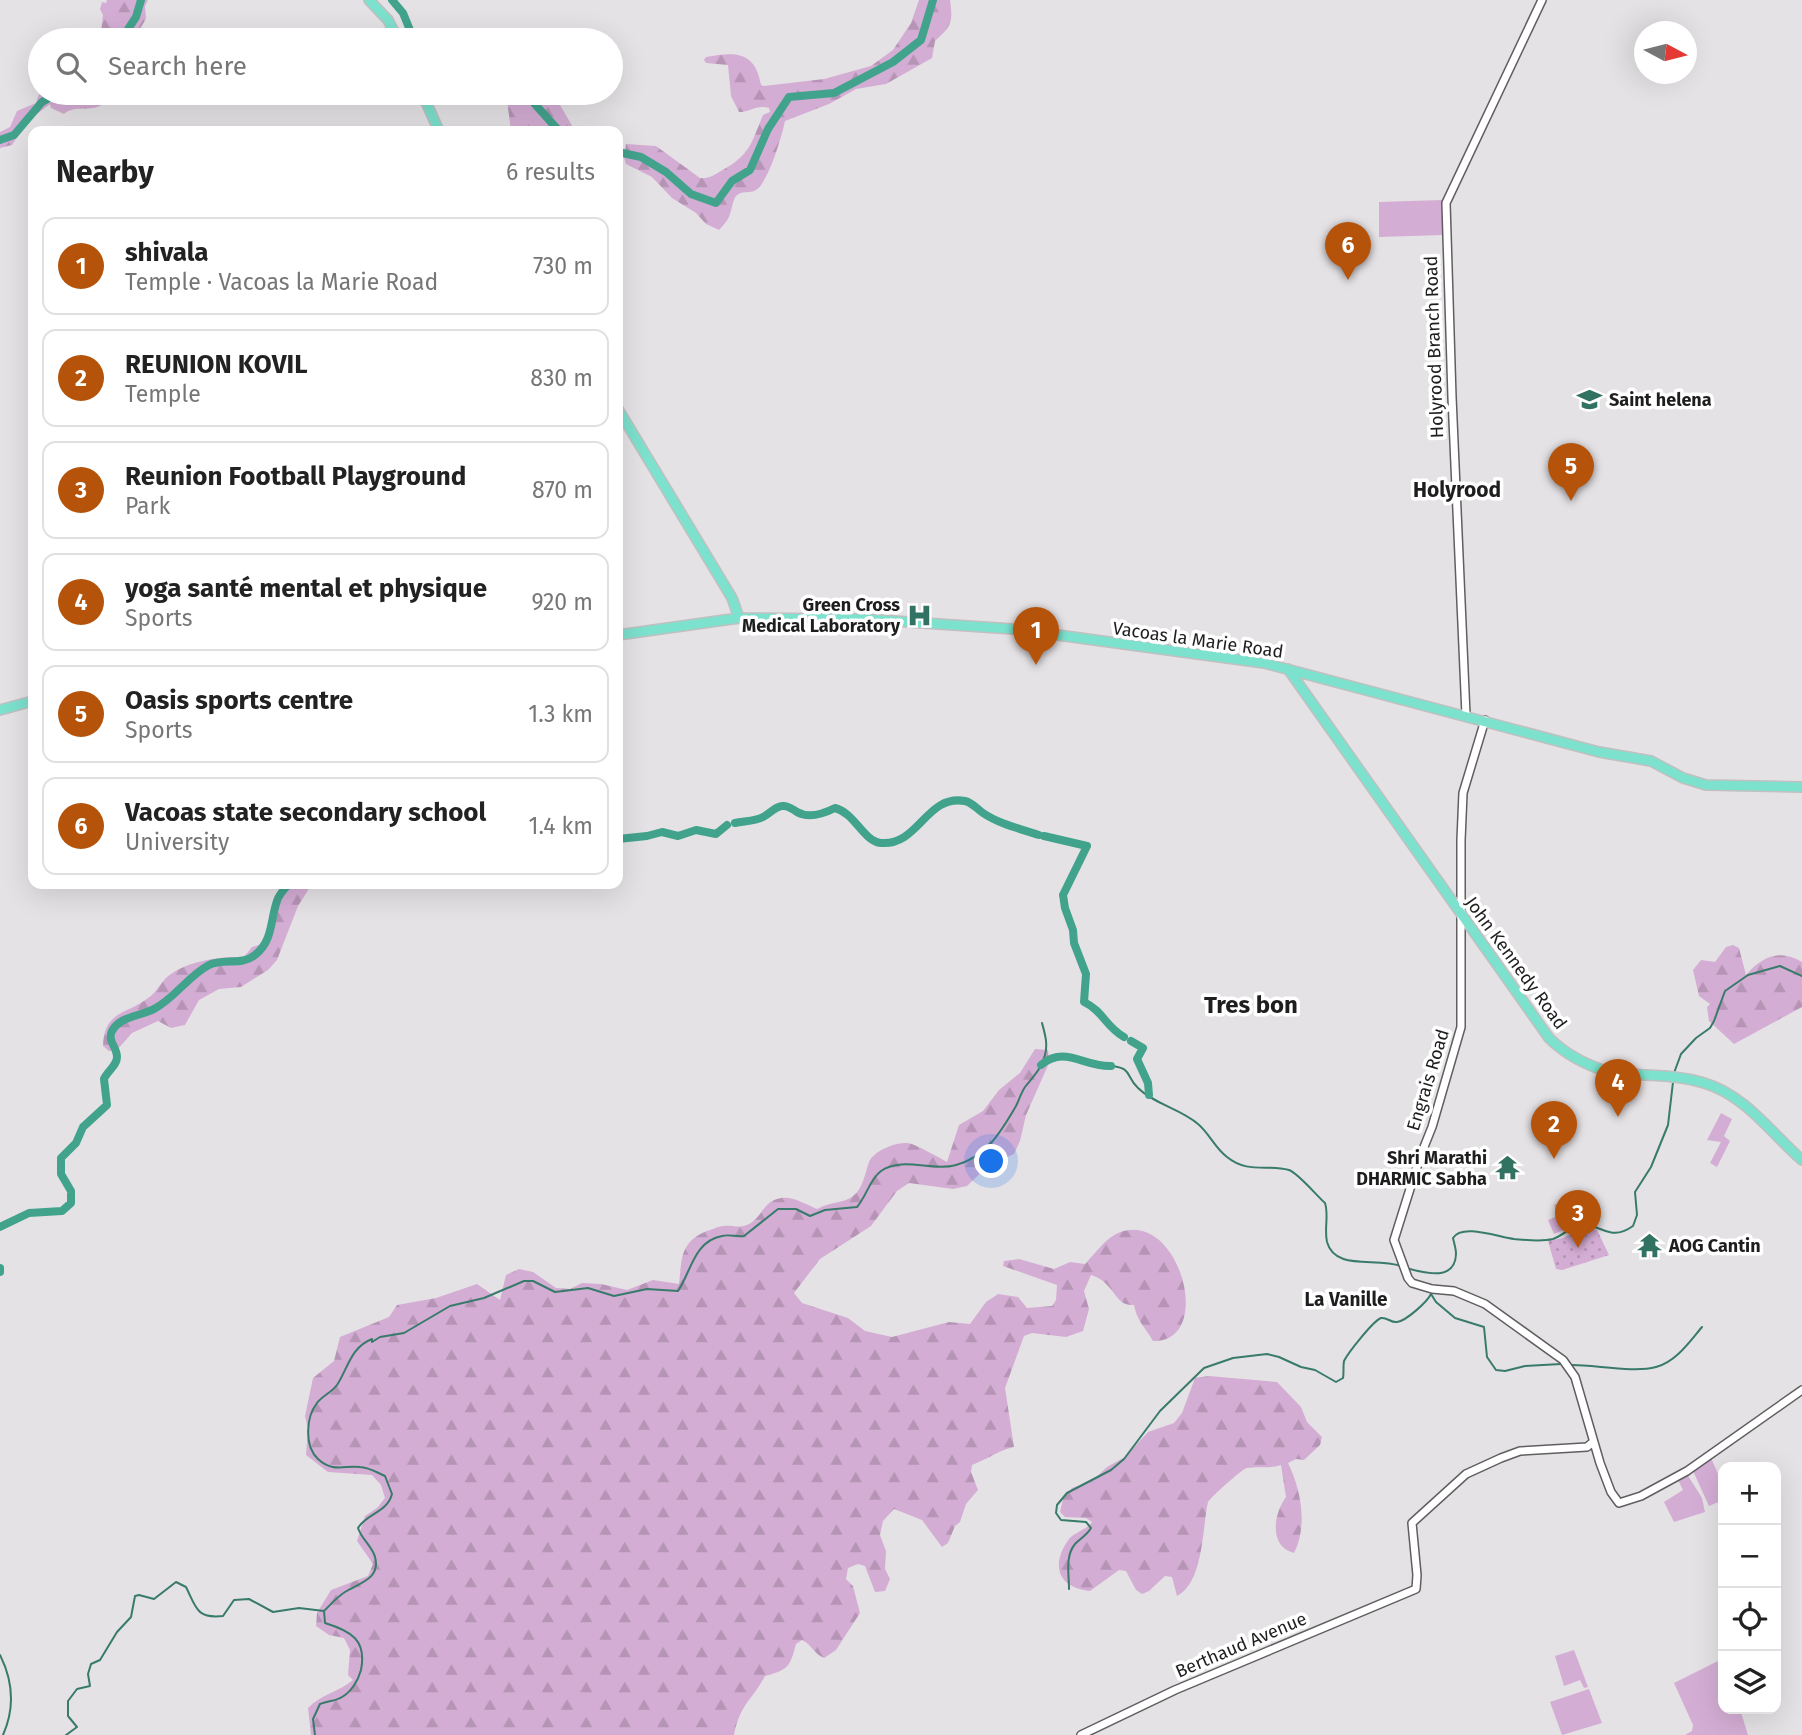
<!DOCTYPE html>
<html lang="en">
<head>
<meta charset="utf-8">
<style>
	body { margin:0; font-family:"Fira Sans",sans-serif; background:#f6f6f6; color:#222 }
	.controls { position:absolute; right:21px; bottom:21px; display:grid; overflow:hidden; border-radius:14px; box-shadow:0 7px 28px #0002 }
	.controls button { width:63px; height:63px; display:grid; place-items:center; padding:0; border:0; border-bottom:2px solid #e0e0e0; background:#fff; color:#222; font:35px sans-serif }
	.compass { position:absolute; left:1634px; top:21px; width:63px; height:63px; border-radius:50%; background:#fff; box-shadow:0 7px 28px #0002; rotate:97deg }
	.you { position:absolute; left:992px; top:1162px; width:24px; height:24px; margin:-18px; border:5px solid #fff; border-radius:50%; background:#1a73e8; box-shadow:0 0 0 10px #1a73e833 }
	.badge { display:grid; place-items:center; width:46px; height:46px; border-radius:50%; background:#b45309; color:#fff; font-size:23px; font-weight:700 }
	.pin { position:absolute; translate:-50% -58px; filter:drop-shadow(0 2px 4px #0008) }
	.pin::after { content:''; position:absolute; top:37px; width:24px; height:21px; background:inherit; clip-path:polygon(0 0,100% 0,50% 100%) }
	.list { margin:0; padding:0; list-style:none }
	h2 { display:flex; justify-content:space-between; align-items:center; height:91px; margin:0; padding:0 28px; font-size:30px }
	h2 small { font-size:23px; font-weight:400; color:#767676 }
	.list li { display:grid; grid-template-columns:46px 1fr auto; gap:21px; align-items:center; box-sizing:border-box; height:98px; margin:0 14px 14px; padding:0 14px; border:2px solid #e0e0e0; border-radius:14px }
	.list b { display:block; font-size:26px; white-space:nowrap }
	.list p { margin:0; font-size:23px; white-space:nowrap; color:#767676 }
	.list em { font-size:23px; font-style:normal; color:#767676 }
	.icon { flex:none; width:38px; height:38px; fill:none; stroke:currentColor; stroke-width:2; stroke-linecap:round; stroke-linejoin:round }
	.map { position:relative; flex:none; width:1802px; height:1735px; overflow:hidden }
	.search { position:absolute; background:#fff; box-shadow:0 7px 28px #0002; left:28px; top:28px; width:595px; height:77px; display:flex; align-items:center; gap:18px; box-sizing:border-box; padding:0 24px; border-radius:38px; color:#767676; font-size:26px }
	.panel { position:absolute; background:#fff; box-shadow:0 7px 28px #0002; left:28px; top:126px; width:595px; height:763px; border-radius:14px }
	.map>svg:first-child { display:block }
</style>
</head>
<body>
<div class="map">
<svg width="1802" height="1735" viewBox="0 0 1802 1735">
	<defs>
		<pattern id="forest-firs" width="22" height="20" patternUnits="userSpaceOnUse" patternTransform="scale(1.75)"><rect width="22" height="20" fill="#d4add4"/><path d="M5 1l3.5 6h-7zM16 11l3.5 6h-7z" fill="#b694b6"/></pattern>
		<pattern id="park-dots" width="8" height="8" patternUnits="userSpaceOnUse" patternTransform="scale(1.75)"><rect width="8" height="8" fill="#d4add4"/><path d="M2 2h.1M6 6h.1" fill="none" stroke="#b694b6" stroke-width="1.8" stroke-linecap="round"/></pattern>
	</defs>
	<rect width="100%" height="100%" fill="#e5e2e5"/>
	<!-- green -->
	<path fill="#d4add4" d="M 1442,200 L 1443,235 L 1379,237 L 1379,202 Z
		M 1721,1113 L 1732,1119 L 1724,1136 L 1730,1141 L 1717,1167 L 1710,1163 L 1721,1142 L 1707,1140 Z
		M 1579,1194 L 1589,1219 L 1554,1234 L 1548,1220 L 1558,1216 L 1554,1205 Z
		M 1711,1458 L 1723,1485 L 1723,1500 L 1709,1506 L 1693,1471 Z
		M 1687,1474 L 1702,1498 L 1705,1512 L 1674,1522 L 1664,1502 L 1683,1490 L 1678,1480 Z
		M 1574,1650 L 1588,1687 L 1584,1688 L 1580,1680 L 1564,1686 L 1555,1656 Z
		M 1718,1661 L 1723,1667 L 1723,1709 L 1740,1709 L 1748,1735 L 1685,1735 L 1692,1731 L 1693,1725 L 1674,1683 Z
		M 1589,1689 L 1602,1723 L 1562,1735 L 1550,1702 Z"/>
	<!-- forest -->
	<path fill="url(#forest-firs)" d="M 107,0 L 148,0 L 145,6 L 146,19 L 133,40 L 107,40 L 101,32 L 103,15 L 100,9 L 102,2 L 106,3 Z
		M 919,0 L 950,0 C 953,22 952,26 935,41 L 932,58 L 886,84 L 856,89 L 829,104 L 785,121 C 782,136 768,183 756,190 C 750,194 742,190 736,196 C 732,202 732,210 729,217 C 727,221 723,226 719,230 L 706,224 L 696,213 L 672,198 L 652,177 L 626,164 L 624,157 L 626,144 L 656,146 L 700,178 C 709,179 714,175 721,171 C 750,155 751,144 763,115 L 770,112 L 769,108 C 758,104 750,112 739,112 L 731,96 L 728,65 L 706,63 L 704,60 L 706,57 C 734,52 755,50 761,85 L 764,86 L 824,79 L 871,66 L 893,50 L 911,23 Z
		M 48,93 L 117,93 L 104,98 L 103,104 C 91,113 75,104 64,114 L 51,108 L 50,104 L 28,121 L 12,145 L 0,148 L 0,132 L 10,127 L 17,111 L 36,103 L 39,94 L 48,95 Z
		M 506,93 L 553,93 L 574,129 L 578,131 L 511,131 Z
		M 284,884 L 312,884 L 298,906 L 277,960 L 268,970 L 241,987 L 219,989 L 199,1000 L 185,1025 L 171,1028 L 158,1021 L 132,1033 L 117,1050 L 109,1051 L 103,1046 C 104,1009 129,1015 152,995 C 157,990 161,983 166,978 C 184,961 221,956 244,957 L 252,947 L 265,943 L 270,938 L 274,912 Z
		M 1733,945 L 1739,948 L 1746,975 C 1761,957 1780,948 1802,962 L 1802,1007 L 1734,1044 L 1709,1021 L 1707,1007 L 1710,1004 L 1699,996 L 1693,970 L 1701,960 L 1715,962 L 1726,947 Z
		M 1035,1049 L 1048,1050 L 1049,1063 L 1026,1115 L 1020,1141 L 1014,1154 L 988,1166 L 967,1186 L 953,1189 L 909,1183 L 897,1191 L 871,1226 L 820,1259 L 794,1293 L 802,1303 L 848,1318 L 865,1331 L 892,1337 L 949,1322 L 970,1324 L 986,1302 L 998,1294 L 1018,1297 L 1027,1308 L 1052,1306 L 1056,1300 L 1057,1285 L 1003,1266 L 1004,1261 L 1019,1259 L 1054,1269 L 1070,1262 L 1085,1264 C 1094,1255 1104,1240 1116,1234 C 1178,1204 1217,1343 1153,1341 C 1144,1325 1138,1323 1134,1305 C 1114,1307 1115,1282 1091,1275 L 1084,1291 L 1089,1309 L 1083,1331 L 1066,1337 L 1032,1333 L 1024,1336 L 1005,1388 L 1014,1447 C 1001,1449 986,1460 972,1465 L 971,1472 L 978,1490 L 966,1504 L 960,1522 L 955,1526 L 948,1543 L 942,1547 L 922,1520 L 894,1509 L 883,1521 L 880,1535 L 886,1551 L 885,1569 L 890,1579 L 885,1591 L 875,1592 L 865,1566 L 858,1564 L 848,1568 L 846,1579 L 853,1586 L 860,1613 L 836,1650 L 824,1658 C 814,1654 812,1645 802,1640 L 796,1644 C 790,1667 788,1670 765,1676 C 751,1702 740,1704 734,1735 L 311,1735 L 308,1708 C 321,1694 339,1692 353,1680 L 348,1675 L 350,1650 L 344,1638 L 329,1635 L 316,1626 L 317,1613 L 331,1590 L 368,1576 L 373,1564 L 357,1541 L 365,1516 L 377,1508 L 385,1498 L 381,1485 L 372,1475 L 328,1472 L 306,1455 L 308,1429 L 305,1416 L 313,1378 L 334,1361 L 340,1337 L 389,1317 L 397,1305 L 436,1298 L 477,1284 L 500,1300 L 506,1275 L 519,1269 L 533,1272 L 556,1288 L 570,1289 L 582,1283 L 601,1284 L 627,1290 L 653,1280 L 679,1284 C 682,1258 680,1242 707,1231 C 712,1230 718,1226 723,1226 C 733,1225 739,1229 749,1224 C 758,1219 761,1211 767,1205 C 783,1190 801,1202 817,1209 C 831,1201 843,1204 853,1196 C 863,1189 865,1173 869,1162 C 874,1150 900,1140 912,1144 C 924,1149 936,1156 947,1162 L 959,1125 L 983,1111 L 999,1090 L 1020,1073 Z
		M 1209,1376 L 1277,1382 L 1301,1407 L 1307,1422 L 1322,1437 L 1320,1445 L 1304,1460 L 1296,1459 L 1288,1463 C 1301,1489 1308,1526 1294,1553 C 1268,1546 1274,1513 1286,1497 L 1281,1465 C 1270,1469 1259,1466 1247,1468 C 1242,1469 1211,1497 1208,1502 C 1202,1528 1204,1582 1177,1596 L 1172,1577 L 1165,1576 L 1149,1591 L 1142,1594 L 1136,1590 L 1126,1571 L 1119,1570 L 1090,1591 C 1058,1588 1050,1565 1069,1539 C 1075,1532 1086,1530 1092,1522 L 1086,1518 L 1065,1517 L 1060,1512 L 1063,1499 L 1072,1488 L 1092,1481 L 1107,1467 L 1125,1457 L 1148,1432 L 1174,1423 L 1182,1413 L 1195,1378 Z"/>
	<!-- park -->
	<path fill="url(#park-dots)" d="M 1584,1227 L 1597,1230 L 1609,1255 L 1562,1270 L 1556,1269 L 1548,1241 L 1563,1238 Z"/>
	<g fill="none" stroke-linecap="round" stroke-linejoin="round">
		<!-- stream -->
		<path stroke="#387b6b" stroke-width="2" d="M 1111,1066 C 1133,1068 1125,1076 1138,1088 C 1154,1104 1181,1109 1198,1124 C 1209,1133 1215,1148 1227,1157 C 1248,1174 1267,1164 1289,1170 C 1298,1173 1317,1196 1325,1203 C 1329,1215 1324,1229 1327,1242 C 1335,1271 1375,1257 1401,1266
			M 1674,1073 L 1681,1054 L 1696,1038 L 1710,1028 L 1714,1021 L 1725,991 L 1748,975 L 1780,966 L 1802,976
			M 1406,1268 C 1422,1272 1455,1283 1456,1254 C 1456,1248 1454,1243 1453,1238 C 1462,1223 1498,1237 1514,1239 C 1526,1240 1541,1242 1553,1239 C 1563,1236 1570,1226 1582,1225 C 1604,1225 1610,1242 1633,1226 L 1637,1215 L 1635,1192 L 1651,1167 L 1668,1125 L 1673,1082
			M 1572,1365 C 1596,1365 1634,1373 1656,1367 C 1676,1362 1690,1341 1702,1327
			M 1069,1589 C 1069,1574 1065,1556 1075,1544 C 1081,1538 1087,1535 1091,1528 L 1086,1522 L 1061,1520 L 1056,1513 L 1057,1505 L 1067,1493 L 1111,1470 L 1124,1459 L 1160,1411 L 1204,1368 L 1233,1358 L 1267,1354 L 1279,1357 L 1301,1367 L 1315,1370 L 1336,1382 L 1343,1378 C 1344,1373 1343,1366 1344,1361 C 1348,1353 1373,1321 1381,1318 C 1387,1317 1391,1323 1397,1322 C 1406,1321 1427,1302 1431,1294 L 1436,1302 L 1455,1318 L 1484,1327 L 1487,1357 L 1496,1370 L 1505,1371 L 1525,1366 L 1561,1364
			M 0,1655 C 13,1681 15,1708 3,1735
			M 66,1735 L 77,1727 L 68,1716 L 68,1701 L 77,1689 L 90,1686 L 88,1674 L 91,1664 L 100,1660 L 117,1632 L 131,1617 L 135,1596 L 139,1595 L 154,1599 L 176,1582 L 186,1587 C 196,1607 196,1619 223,1616 L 234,1600 L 249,1599 L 273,1612 L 299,1608 L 324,1611
			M 315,1735 L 313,1719 L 320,1704 C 327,1701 336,1701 342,1697 C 351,1692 358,1681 361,1670 C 367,1640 351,1631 325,1623 L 324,1611 C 330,1605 337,1597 345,1592 C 359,1583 381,1579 375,1557 C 372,1546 362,1540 358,1528 C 367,1513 387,1513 392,1494 L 385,1476 C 378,1473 368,1467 360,1467 C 345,1465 333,1473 318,1459 C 304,1446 306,1417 317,1403 C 322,1396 331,1393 337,1385 C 348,1368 351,1347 372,1339 L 372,1342 L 380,1337 L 404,1333 L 450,1306 L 484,1298 L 524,1281 L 533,1281 L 555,1292 L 588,1288 L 614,1296 L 647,1289 L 678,1291 C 691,1272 694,1241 722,1236 C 729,1234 736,1237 744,1236 L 778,1209 L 796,1209 L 810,1216 L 825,1210 L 857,1207 C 866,1197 870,1179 881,1171 C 903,1156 932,1172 956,1165 C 986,1157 1001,1132 1016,1106 C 1019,1100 1021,1093 1025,1087 C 1033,1077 1042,1068 1045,1055 C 1048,1044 1045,1034 1042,1023"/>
		<!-- river -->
		<path stroke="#42a38c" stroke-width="8" d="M 392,0 L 403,13 L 414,40
			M 121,40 L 136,17 L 141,0
			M 525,93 L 559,131
			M 0,140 L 14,135 L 42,102 L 58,93
			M 618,152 L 641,157 L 666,172 L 691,194 L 716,203 L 732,181 L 750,170 L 768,129 L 789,97 L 834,93 L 893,62 L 921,40 L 933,0
			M 735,823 C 744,821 755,821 763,817 C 770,814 774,807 782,806 C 788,805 792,809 797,812 C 809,819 823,814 835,808 C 855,813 863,841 881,843 C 919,846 926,794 965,801 C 973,803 977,809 983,813 C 999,824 1021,829 1039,835
			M 1044,836 L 1087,846 L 1063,895 L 1065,908 L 1073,930 L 1074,943 L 1086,974 L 1084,1002 C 1103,1011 1106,1027 1124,1037
			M 618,839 L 647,836 L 662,832 L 678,836 L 696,830 L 716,834 L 727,825
			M 1131,1041 L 1143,1048 L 1137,1059 L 1148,1083 L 1149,1095
			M 1041,1065 C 1065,1045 1083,1067 1111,1066
			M 0,1227 L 29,1213 L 62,1211 L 71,1203 L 71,1191 L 61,1174 L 61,1158 L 76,1143 L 83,1127 L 107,1105 L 104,1079 C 107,1071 117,1066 117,1057 C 117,1047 107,1041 112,1031 C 120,1016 141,1016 154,1009 C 175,998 188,976 209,965 C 223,958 242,966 255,955 C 273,941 270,921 277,901 C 279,894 284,889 289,884
			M 0,1268 L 0,1272"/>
		<defs>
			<path id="minor" d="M 1466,715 L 1452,397 L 1446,203 L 1542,0
				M 1485,720 L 1463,793 L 1461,840 L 1461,1027 L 1432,1127 L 1420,1157 L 1394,1240 L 1408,1278 L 1412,1283 L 1432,1289 L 1454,1291 L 1485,1304 L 1563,1360 L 1575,1377 L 1600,1463 L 1611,1492 L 1619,1503 L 1641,1496 L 1687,1471 L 1802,1390
				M 1081,1735 L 1175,1690 L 1416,1589 L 1417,1575 L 1412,1523 L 1466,1474 L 1501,1458 L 1520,1451 L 1587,1447 L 1593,1442"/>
			<path id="major" d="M 369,0 L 388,20 L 398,40
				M 422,93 L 439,131
				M 618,409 L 732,598 L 739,618
				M 618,635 L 739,618 L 864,619 L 1013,629 L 1264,663 L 1599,752 L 1651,761 L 1683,778 L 1706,785 L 1802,787
				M 1288,669 L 1549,1038 C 1567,1056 1588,1066 1612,1073 C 1642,1076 1676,1074 1704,1083 C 1745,1095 1771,1133 1802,1160
				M 0,710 L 33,701"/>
		</defs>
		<!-- minor casing -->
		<use href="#minor" stroke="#615e61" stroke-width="10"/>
		<!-- major casing -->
		<use href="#major" stroke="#c0c0c0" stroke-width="12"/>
		<!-- minor -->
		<use href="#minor" stroke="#fff" stroke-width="7"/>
		<!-- major -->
		<use href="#major" stroke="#7ce1cd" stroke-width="9"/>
	</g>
	<!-- icons -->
	<defs>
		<symbol id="university-bare" viewBox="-9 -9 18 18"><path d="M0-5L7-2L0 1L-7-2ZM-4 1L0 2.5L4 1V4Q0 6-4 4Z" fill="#317262" stroke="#fff" stroke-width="2.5" paint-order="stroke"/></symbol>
		<symbol id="hospital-bare" viewBox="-9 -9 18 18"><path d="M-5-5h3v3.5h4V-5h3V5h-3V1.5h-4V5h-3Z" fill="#317262" stroke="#fff" stroke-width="2.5" paint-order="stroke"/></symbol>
		<symbol id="temple-bare" viewBox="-9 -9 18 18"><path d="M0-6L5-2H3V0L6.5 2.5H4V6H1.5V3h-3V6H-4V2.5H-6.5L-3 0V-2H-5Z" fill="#317262" stroke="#fff" stroke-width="2.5" paint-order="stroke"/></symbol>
	</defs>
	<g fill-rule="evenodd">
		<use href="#university-bare" x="1572" y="382" width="35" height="35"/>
		<use href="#hospital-bare" x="902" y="598" width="35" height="35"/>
		<use href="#temple-bare" x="1490" y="1150" width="35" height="35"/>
		<use href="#temple-bare" x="1632" y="1228" width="35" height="35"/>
	</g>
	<g text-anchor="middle" stroke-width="7" stroke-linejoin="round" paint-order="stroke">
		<!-- street labels -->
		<g font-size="18" fill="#1f1e1f" stroke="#fff">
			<text transform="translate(1434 347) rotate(-92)" y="6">Holyrood Branch Road</text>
			<text transform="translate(1198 640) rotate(8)" y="6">Vacoas la Marie Road</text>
			<text transform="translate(1516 963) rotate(54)" y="6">John Kennedy Road</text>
			<text transform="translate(1428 1080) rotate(-73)" y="6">Engrais Road</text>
			<text transform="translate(1241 1645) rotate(-23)" y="6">Berthaud Avenue</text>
		</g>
		<!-- poi labels -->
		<g font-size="18" font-weight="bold" fill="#1f1e1f" stroke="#fff" text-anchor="start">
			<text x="1609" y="406">Saint helena</text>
			<text x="900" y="611" text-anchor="end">Green Cross<tspan x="900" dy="21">Medical Laboratory</tspan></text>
			<text x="1487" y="1164" text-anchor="end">Shri Marathi<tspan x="1487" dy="21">DHARMIC Sabha</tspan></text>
			<text x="1669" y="1252">AOG Cantin</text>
		</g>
		<!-- neighbourhood labels -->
		<g font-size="19" font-weight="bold" fill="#1f1e1f" stroke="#fff">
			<text x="1346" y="1306">La Vanille</text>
		</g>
		<!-- quarter labels -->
		<g font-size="21" font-weight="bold" fill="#1f1e1f" stroke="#fff">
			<text x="1457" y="497">Holyrood</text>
		</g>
		<!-- district labels -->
		<g font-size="24" font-weight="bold" fill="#1f1e1f" stroke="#fff">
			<text x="1251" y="1013">Tres bon</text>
		</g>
	</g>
</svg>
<div class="controls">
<button>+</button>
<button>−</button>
<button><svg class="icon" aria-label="locate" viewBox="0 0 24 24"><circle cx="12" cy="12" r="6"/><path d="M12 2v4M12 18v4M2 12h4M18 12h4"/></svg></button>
<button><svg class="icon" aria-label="layers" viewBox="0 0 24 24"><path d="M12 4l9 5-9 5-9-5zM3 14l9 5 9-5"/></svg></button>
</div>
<svg class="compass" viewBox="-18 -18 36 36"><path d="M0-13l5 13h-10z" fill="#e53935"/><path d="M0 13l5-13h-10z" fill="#767676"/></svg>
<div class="you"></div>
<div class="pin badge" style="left:1036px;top:665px">1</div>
<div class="pin badge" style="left:1554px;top:1159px">2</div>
<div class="pin badge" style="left:1578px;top:1248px">3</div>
<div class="pin badge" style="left:1618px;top:1117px">4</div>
<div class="pin badge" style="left:1571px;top:501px">5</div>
<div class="pin badge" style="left:1348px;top:280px">6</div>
<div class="search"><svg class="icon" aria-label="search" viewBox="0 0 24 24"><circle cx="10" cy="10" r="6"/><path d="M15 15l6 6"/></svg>Search here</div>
<section class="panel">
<h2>Nearby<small>6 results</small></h2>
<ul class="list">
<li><span class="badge">1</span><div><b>shivala</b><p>Temple · Vacoas la Marie Road</p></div><em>730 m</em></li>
<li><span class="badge">2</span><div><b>REUNION KOVIL</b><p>Temple</p></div><em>830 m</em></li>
<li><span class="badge">3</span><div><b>Reunion Football Playground</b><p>Park</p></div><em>870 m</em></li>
<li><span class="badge">4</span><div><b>yoga santé mental et physique</b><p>Sports</p></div><em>920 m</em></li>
<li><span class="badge">5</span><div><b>Oasis sports centre</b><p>Sports</p></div><em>1.3 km</em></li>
<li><span class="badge">6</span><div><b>Vacoas state secondary school</b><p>University</p></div><em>1.4 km</em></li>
</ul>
</section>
</div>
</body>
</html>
